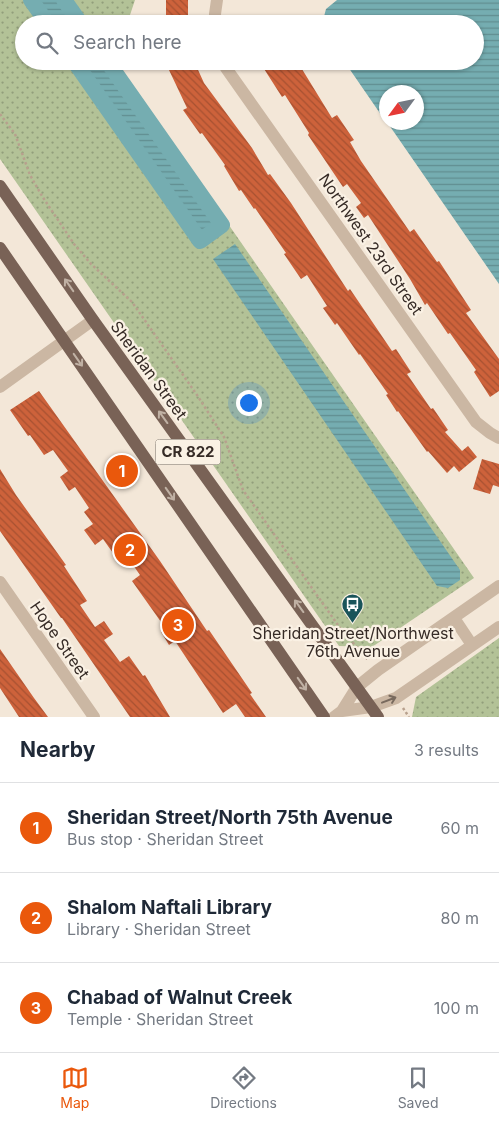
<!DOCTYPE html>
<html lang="en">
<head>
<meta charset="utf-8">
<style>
	body { margin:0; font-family:Inter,sans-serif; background:#f6f6f7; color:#1f2937 }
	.compass { position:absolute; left:379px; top:85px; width:45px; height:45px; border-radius:50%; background:#fff; box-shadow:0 1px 4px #0004; rotate:237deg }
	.you { position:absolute; left:248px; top:402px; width:18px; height:18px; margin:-12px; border:4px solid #fff; border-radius:50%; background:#1a73e8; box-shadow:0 0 0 8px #1a73e833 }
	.badge { display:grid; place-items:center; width:32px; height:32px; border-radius:50%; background:#ea580c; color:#fff; font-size:16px; font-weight:700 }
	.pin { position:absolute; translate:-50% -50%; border:2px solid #fff; box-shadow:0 1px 5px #0006 }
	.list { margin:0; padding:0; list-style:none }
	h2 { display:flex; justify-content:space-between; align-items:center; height:65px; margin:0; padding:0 20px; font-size:21px }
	h2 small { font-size:16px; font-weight:400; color:#747a83 }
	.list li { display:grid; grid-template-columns:32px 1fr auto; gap:15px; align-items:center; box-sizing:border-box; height:90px; padding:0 20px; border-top:1px solid #e0e1e3 }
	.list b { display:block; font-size:19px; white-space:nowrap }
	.list p { margin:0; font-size:16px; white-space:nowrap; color:#747a83 }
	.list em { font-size:16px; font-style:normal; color:#747a83 }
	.icon { flex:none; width:28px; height:28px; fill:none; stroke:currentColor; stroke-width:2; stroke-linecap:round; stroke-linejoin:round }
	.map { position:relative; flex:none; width:499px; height:717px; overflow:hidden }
	.search { position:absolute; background:#fff; box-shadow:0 1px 4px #0004; left:15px; right:15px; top:15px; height:55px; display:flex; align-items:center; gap:12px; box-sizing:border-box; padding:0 18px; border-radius:28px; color:#747a83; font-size:19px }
	.sheet { height:335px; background:#fff }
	nav { display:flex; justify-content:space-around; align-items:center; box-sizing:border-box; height:70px; border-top:1px solid #e0e1e3; background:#fff; font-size:14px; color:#747a83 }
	nav a { display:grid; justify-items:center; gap:2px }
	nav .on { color:#ea580c }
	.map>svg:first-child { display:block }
</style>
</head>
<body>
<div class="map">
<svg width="499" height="717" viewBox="0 0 499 717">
	<defs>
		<pattern id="grass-dots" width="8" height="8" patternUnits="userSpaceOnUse" patternTransform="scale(1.25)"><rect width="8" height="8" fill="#b3c297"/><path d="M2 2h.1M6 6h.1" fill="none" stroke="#929e7b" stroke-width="1.8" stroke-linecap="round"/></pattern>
		<pattern id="water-rules" width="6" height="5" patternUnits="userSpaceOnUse" patternTransform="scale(1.25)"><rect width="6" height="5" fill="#75adb1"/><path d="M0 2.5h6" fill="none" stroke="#618d90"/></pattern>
		<pattern id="building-back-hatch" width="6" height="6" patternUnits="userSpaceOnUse" patternTransform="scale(1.25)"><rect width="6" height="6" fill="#cd623b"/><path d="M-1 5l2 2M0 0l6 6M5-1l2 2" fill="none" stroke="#a75131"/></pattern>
	</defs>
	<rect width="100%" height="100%" fill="#f3e7d8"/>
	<!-- grass -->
	<path fill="url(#grass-dots)" d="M 0,0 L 135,0 L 127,24 L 24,24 L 24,61 L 115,61 L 474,578 L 372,647 L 339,646 L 0,159 Z
		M 499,638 L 499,717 L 412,717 L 416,697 Z"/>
	<!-- water -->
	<path fill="url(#water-rules)" d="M 31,0 L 64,0 L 81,24 L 48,24 Z
		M 337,0 L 499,0 L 499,284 L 387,122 L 416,122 L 416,92 L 386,92 L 386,122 L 344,61 L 475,61 L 475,24 L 322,24 L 326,9 Z
		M 74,61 L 107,61 L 222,225 L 200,241 Z
		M 235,244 L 460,570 L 460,580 L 448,588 L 437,586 L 213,259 Z"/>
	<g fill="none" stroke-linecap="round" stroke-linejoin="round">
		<!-- canal -->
		<path stroke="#75adb1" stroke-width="16" d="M 31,0 L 48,24
			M 64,0 L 81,24
			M 74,61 L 200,241 L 222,225 L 107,61"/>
	</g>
	<!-- building -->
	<path fill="url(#building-back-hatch)" d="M 166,0 L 188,0 L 188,17 L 181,17 L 183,24 L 166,24 Z
		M 188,61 L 194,61 L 204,83 L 252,148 L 268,175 L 270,174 L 291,203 L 348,291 L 350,289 L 392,351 L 396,349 L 411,372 L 407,374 L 431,409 L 433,408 L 448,430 L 445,432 L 462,451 L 468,446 L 477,457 L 459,472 L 454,466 L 447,473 L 428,451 L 427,452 L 398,411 L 397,412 L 386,395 L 388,394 L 360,354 L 359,355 L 337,323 L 335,325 L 323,308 L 327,306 L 307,275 L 301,279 L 284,254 L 286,253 L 255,208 L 254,209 L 241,190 L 239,191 L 224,166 L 225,165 L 202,133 L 200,134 L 183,110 L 187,108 L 169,70 Z
		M 259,61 L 297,61 L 332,118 L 337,115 L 354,140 L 350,142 L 361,161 L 410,232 L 414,229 L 437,262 L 439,261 L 471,310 L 466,313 L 499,359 L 499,391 L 490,397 L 474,372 L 476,370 L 450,333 L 448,334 L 427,303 L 425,305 L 410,279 L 368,215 L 364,218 L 356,207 L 361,203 L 347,184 L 343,187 L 308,135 L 309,133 L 285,95 L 282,97 Z
		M 39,391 L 160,561 L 207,631 L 209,630 L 252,693 L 250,694 L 266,717 L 245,717 L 236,704 L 223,713 L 175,641 L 169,645 L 161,632 L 166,629 L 132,581 L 140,575 L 126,555 L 118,560 L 103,539 L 95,545 L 84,530 L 93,524 L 84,512 L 89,508 L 75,487 L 69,491 L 60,477 L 68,471 L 53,450 L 44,455 L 30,435 L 28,436 L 10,410 Z
		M 482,459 L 499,464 L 499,487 L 493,485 L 490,494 L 473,489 Z
		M 0,469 L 16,495 L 66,565 L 64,566 L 87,601 L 80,605 L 95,627 L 104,621 L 113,634 L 104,640 L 120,662 L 129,656 L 143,676 L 145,675 L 170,717 L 130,717 L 62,618 L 61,618 L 0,531 Z
		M 0,649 L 34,698 L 48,717 L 19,717 L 0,688 Z"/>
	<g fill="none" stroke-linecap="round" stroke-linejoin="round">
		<!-- path -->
		<path stroke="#b7a08d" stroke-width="2.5" stroke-dasharray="2.5 2.5" stroke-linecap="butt" d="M 0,114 L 15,134 L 30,175 L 42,196 L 74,244 L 91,264 L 132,302 L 197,395 L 224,437 L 243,490 L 340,628 L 369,661
			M 403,708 L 409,717"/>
		<!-- minor -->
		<path stroke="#cbb7a3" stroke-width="12" d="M 216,24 L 215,14 L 217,0
			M 224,61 L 226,68 L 476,422 L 490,433 L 499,438
			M 0,387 L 93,320
			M 0,582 L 94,717
			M 454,618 L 472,645
			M 342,711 L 371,707 L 396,698 L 499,627
			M 334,717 L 342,711 L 357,687 L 378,670 L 499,586"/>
		<!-- major -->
		<path stroke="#796256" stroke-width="12" d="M 0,186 L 93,320 L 378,717
			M 0,248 L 324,717"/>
	</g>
	<!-- one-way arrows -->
	<defs><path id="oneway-shaft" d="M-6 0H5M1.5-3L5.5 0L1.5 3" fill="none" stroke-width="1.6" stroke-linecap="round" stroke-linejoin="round" transform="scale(1.25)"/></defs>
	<g stroke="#c0b1a4">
		<use href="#oneway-shaft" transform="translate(69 285) rotate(-125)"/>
		<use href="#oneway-shaft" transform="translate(78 360) rotate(55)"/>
		<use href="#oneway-shaft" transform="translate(163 417) rotate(-126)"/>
		<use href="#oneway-shaft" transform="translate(170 494) rotate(55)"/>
		<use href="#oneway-shaft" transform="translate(299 606) rotate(-126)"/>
		<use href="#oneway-shaft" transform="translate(302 684) rotate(55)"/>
	</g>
	<use stroke="#796a5e" href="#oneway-shaft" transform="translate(389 700) rotate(-21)"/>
	<!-- icons -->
	<defs>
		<symbol id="bus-pin" viewBox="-11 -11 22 30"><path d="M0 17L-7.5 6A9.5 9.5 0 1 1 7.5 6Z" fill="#19545a" stroke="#faf1e4"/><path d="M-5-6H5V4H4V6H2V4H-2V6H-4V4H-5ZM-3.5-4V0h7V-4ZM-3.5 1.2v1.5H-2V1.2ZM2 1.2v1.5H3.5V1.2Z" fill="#fff"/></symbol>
	</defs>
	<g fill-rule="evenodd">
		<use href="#bus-pin" x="340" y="592" width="25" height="34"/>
	</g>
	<g text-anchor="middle" stroke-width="4.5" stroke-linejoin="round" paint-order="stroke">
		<!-- shield labels -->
		<rect fill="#faf1e4" stroke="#71665f" stroke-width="1" x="155.5" y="439.5" width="65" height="25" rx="4"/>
		<g font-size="15" font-weight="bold" fill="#362b26">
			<text x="188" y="457">CR 822</text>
		</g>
		<!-- street labels -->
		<g font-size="16" fill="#362b26" stroke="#faf1e4">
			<text transform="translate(371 244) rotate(55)" y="6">Northwest 23rd Street</text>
			<text transform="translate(149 370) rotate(54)" y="6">Sheridan Street</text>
			<text transform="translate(60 640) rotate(55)" y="6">Hope Street</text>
		</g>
		<!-- poi labels -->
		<g font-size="16" fill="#362b26" stroke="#faf1e4">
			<text x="353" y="639">Sheridan Street/Northwest<tspan x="353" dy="18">76th Avenue</tspan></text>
		</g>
	</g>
</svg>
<svg class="compass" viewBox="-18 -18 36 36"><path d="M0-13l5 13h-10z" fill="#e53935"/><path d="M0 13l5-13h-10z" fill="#747a83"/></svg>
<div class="you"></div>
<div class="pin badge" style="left:122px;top:471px">1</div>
<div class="pin badge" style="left:130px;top:550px">2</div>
<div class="pin badge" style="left:178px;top:625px">3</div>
<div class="search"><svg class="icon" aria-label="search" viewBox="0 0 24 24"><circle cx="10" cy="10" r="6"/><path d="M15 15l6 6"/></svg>Search here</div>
</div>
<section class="sheet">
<h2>Nearby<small>3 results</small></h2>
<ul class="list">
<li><span class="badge">1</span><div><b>Sheridan Street/North 75th Avenue</b><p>Bus stop · Sheridan Street</p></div><em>60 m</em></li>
<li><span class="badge">2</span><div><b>Shalom Naftali Library</b><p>Library · Sheridan Street</p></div><em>80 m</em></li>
<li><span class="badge">3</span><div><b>Chabad of Walnut Creek</b><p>Temple · Sheridan Street</p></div><em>100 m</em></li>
</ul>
</section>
<nav>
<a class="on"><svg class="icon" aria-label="map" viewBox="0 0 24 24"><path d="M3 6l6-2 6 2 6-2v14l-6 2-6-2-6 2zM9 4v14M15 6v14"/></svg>Map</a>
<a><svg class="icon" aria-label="directions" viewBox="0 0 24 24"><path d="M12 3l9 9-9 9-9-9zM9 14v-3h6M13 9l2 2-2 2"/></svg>Directions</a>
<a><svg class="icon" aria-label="saved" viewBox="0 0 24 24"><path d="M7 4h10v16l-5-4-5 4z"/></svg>Saved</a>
</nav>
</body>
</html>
